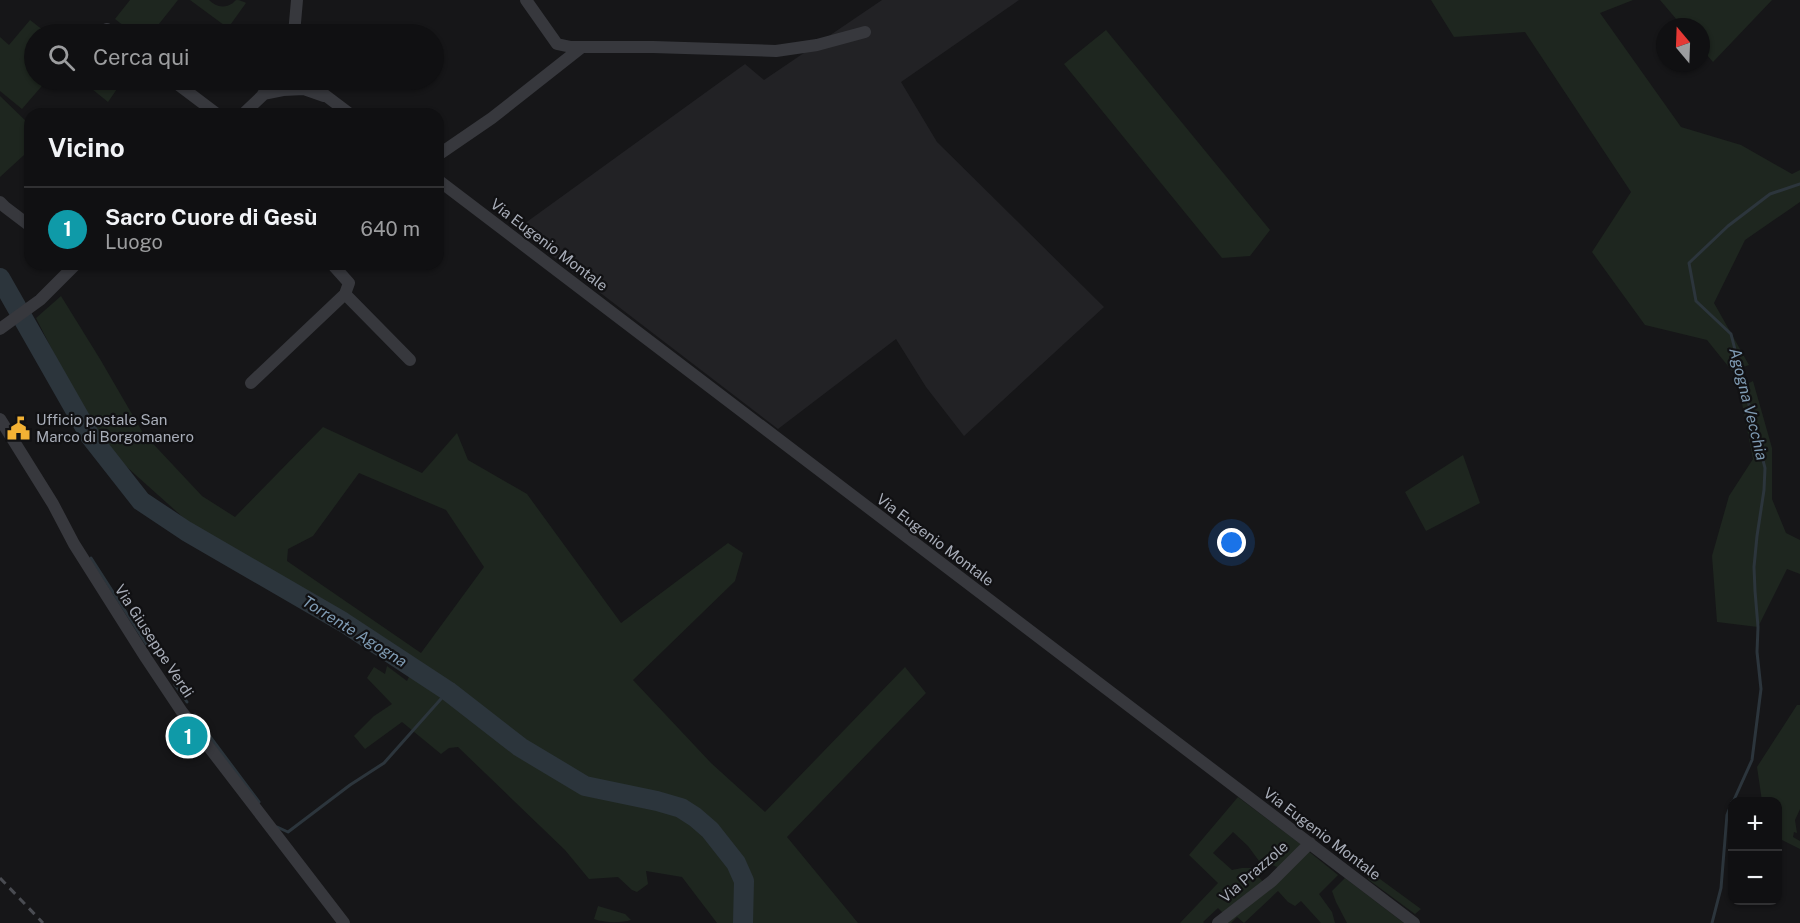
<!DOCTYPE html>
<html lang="it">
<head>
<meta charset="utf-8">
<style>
	body { margin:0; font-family:"Public Sans",sans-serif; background:#1e1e20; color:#f1f3f6 }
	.controls { position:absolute; right:18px; bottom:18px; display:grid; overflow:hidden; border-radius:12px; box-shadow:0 2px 4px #0004 }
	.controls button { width:54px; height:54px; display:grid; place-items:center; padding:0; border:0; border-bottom:2px solid #303032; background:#101012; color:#f1f3f6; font:30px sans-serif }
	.compass { position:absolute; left:1656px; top:18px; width:54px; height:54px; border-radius:50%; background:#101012; box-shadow:0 2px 4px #0004; rotate:341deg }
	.you { position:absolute; left:1232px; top:543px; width:21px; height:21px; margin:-15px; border:4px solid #fff; border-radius:50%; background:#1a73e8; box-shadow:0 0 0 9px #1a73e833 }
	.badge { display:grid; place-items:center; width:39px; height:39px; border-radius:50%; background:#f2b134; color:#fff; font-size:20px; font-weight:700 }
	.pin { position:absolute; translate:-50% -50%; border:3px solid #fff; box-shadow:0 2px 6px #0006 }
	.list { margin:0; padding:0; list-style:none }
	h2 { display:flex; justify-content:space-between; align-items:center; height:78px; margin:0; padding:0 24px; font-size:26px }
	h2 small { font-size:20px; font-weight:400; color:#9c9d9f }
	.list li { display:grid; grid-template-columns:39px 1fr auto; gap:18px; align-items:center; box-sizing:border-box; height:84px; padding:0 24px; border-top:2px solid #303032 }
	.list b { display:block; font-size:22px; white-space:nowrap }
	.list p { margin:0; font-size:20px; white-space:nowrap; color:#9c9d9f }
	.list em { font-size:20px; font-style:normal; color:#9c9d9f }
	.icon { flex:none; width:33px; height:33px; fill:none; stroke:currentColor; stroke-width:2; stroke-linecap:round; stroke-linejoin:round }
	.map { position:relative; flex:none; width:1800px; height:923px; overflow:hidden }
	.search { position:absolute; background:#101012; box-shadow:0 2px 4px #0004; left:24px; top:24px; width:420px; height:66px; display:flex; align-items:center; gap:15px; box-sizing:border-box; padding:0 21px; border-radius:33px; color:#9c9d9f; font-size:22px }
	.panel { position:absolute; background:#101012; box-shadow:0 2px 4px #0004; left:24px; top:108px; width:420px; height:162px; border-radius:18px }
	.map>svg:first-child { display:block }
</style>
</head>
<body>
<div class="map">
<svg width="1800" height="923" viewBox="0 0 1800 923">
	<rect width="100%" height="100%" fill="#161618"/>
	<!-- built -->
	<path fill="#222225" d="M 882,0 L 1019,0 L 901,82 L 937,142 L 1104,307 L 964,436 L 926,387 L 896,339 L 778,429 L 517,229 L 745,64 L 764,80 Z"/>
	<!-- green -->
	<path fill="#1e261f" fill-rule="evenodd" d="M 130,0 L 178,0 L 151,34 L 134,34 L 115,19 Z
		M 190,0 L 209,0 C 216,7 224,9 233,3 C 234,2 235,0 237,0 C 240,0 244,2 246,3 L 228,28 Z
		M 1431,0 L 1633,0 L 1600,13 L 1681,127 L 1741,145 L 1792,174 L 1800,170 L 1800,202 L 1745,240 L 1714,303 L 1749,365 L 1732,371 L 1707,340 L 1645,325 L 1592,252 L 1631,192 L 1525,32 L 1454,37 Z
		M 1660,0 L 1772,0 L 1713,62 L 1701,48 L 1701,27 L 1683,27 Z
		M 30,20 L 48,34 L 34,34 L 34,80 L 47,80 L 22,109 L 0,91 L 0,37 L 9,45 Z
		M 1106,30 L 1270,230 L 1250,256 L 1222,258 L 1064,64 Z
		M 81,80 L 117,80 L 121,83 L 108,102 Z
		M 0,96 L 30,125 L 30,159 L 24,155 L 0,177 Z
		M 61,296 L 100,359 L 143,433 L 202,496 L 235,517 L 323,427 L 422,473 L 457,433 L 468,460 L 527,494 L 621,623 L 728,543 L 743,553 L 735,581 L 633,680 L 711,763 L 765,812 L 905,667 L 926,693 L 787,837 L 858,923 L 717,923 L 682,877 L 646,871 L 648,884 L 637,892 L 632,890 L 618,877 L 589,879 L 565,850 L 458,747 L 449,748 L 441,754 L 402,722 L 365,749 L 354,736 L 374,716 L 392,704 L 367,678 L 374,667 L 385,674 L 387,666 L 407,681 L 416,662 L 289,580 L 196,529 L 119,460 L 86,417 L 36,318 ZM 359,473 L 446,510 L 484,567 L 421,653 L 287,561 L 288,549 L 313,536 Z
		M 1753,381 L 1772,448 L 1772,499 L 1786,533 L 1800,540 L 1800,574 L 1787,569 L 1758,627 L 1717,622 L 1712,556 L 1729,496 L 1753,459 L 1739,388 Z
		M 1463,455 L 1480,503 L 1426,531 L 1405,492 Z
		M 1797,705 L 1800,705 L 1800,809 L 1795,820 L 1797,833 L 1794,832 L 1793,837 L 1800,841 L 1800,849 L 1778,838 L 1778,802 L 1762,801 L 1757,767 Z
		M 1238,797 L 1302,845 L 1280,868 L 1272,865 L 1265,869 L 1248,846 L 1233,832 L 1213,853 L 1232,870 L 1242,868 L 1251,868 L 1264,883 L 1224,914 L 1218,908 L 1203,922 L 1204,923 L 1180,923 L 1218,883 L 1189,855 Z
		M 1307,850 L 1338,875 L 1319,894 L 1332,912 L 1335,923 L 1321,923 L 1301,901 L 1295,906 L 1288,902 L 1278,891 L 1244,923 L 1237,917 L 1231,923 L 1226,923 Z
		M 1354,860 L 1421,909 L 1415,914 L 1369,880 L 1366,874 L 1355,866 Z
		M 1345,878 L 1404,923 L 1347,923 L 1336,902 L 1332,891 Z
		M 598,906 L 625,914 L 631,920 C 622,923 604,923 594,919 Z"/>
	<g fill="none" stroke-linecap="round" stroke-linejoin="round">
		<!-- stream -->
		<path stroke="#2c353c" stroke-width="3" d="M 91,558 L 147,645
			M 175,685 L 187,702
			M 195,715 L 203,727
			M 208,734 L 259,802
			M 1733,802 L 1752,760 L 1761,689 L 1757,652 L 1758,627 L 1755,591 L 1754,567 L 1757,536 L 1764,490 L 1765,468 L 1731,334 L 1696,301 L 1689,263 L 1728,226 L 1770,194 L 1800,184
			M 277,827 L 288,832 L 350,785 L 384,763 L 448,691
			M 1712,923 L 1721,888 L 1727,815 L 1732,802"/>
		<!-- river -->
		<path stroke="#2c353c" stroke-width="20" d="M 0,278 L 90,436 L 141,501 L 186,531 L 343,622 L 448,691 L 520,747 L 585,786 L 657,801 L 681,808 L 695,817 L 710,830 L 736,863 L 744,881 L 743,923"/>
		<!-- minor -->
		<path stroke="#37383d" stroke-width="12" d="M 526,0 L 557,44 L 571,47 L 653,47 L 776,51 L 817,45 L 865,32
			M 107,29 L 114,34
			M 294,34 L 297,0
			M 172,80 L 217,114
			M 305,80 L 350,114
			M 263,94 L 283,90 L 304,89 L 324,96
			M 243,114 L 279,80
			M 438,155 L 492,118 L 582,47
			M 438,180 L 1414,923
			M 0,202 L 5,207 L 30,226
			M 345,294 L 410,360
			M 0,329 L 40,300 L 76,264
			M 251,383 L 345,294 L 349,283 L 332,264
			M 0,419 L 53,504 L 74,544 L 146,658 L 182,712 L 344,923
			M 1218,923 L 1272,881 L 1310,843"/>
		<!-- rail -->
		<path stroke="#4a4c52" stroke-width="3" stroke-dasharray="8 6" stroke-linecap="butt" d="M 0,878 L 43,923"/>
	</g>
	<!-- icons -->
	<defs>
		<symbol id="civic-bare" viewBox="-9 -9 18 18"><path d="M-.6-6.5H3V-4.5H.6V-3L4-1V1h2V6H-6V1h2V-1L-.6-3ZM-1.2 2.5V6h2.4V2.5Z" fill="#f2b134" stroke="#111113" stroke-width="2.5" paint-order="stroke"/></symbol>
	</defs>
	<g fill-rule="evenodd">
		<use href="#civic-bare" x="2" y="412" width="33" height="33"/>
	</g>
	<g text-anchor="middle" stroke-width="4.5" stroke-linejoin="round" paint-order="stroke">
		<!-- street labels -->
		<g font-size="15" fill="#a8adb8" stroke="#111113">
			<text transform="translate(549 245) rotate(37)" y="5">Via Eugenio Montale</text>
			<text transform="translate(935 540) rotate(37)" y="5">Via Eugenio Montale</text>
			<text transform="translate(154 641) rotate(57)" y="5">Via Giuseppe Verdi</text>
			<text transform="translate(1322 834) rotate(37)" y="5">Via Eugenio Montale</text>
			<text transform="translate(1254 872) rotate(-41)" y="5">Via Prazzole</text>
		</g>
		<!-- poi labels -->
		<g font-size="15" fill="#a8adb8" stroke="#111113" text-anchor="start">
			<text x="36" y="425">Ufficio postale San<tspan x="36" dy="17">Marco di Borgomanero</tspan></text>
		</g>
		<!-- water labels -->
		<g font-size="16" font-style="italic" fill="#7f9bb3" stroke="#111113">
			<text transform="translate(1749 404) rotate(76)" y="6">Agogna Vecchia</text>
			<text transform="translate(355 631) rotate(32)" y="6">Torrente Agogna</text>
		</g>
	</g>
</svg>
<div class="controls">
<button>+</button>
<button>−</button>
</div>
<svg class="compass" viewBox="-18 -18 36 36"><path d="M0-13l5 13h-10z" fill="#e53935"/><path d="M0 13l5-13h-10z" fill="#9c9d9f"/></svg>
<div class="you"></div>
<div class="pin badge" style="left:188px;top:736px;background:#0f9aa8">1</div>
<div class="search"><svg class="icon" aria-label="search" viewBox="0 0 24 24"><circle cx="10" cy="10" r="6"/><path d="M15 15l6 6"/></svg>Cerca qui</div>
<section class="panel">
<h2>Vicino<small></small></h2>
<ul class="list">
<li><span class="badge" style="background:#0f9aa8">1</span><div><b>Sacro Cuore di Gesù</b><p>Luogo</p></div><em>640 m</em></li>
</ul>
</section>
</div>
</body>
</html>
